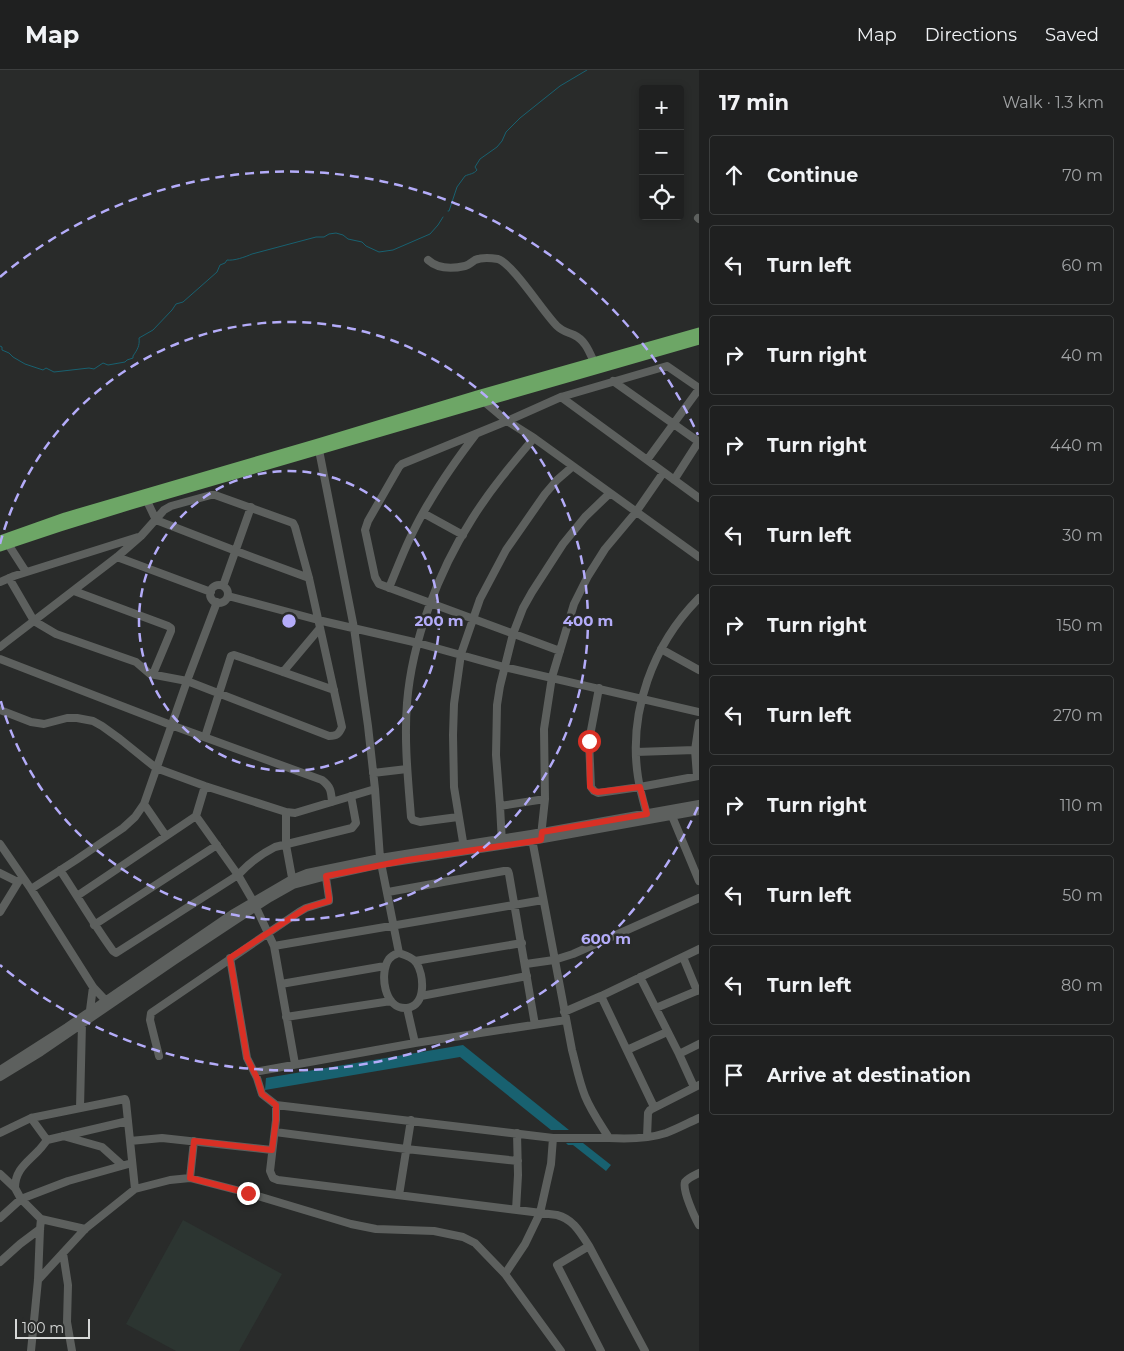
<!DOCTYPE html>
<html lang="en">
<head>
<meta charset="utf-8">
<style>
	body { margin:0; font-family:Montserrat,sans-serif; background:#2c2d2d; color:#f1f3f6 }
	.controls { position:absolute; right:15px; top:15px; display:grid; overflow:hidden; border-radius:5px; box-shadow:0 2px 8px #0003 }
	.controls button { width:45px; height:45px; display:grid; place-items:center; padding:0; border:0; border-bottom:1px solid #3c3e3e; background:#1f2020; color:#f1f3f6; font:25px sans-serif }
	.scale { position:absolute; left:15px; bottom:12px; width:75px; box-sizing:border-box; padding-left:5px; border:2px solid #d6d8d7; border-top:0; font-size:14px; line-height:18px; white-space:nowrap; color:#d6d8d7; -webkit-text-stroke:4px #292b2a; paint-order:stroke }
	.stop { position:absolute; width:15px; height:15px; margin:-11px; border:4px solid #d93025; border-radius:50%; background:#fff }
	.stop.end { background:#d93025; border-color:#fff; box-shadow:0 1px 5px #0008 }
	.list { margin:0; padding:0; list-style:none }
	h2 { display:flex; justify-content:space-between; align-items:center; height:65px; margin:0; padding:0 20px; font-size:21px }
	h2 small { font-size:16px; font-weight:400; color:#a1a3a5 }
	.list li { display:grid; grid-template-columns:32px 1fr auto; gap:15px; align-items:center; box-sizing:border-box; height:80px; margin:0 10px 10px; padding:0 10px; border:1px solid #3c3e3e; border-radius:5px }
	.list b { display:block; font-size:19px; white-space:nowrap }
	.list em { font-size:16px; font-style:normal; color:#a1a3a5 }
	.icon { flex:none; width:28px; height:28px; fill:none; stroke:currentColor; stroke-width:2; stroke-linecap:round; stroke-linejoin:round }
	.map { position:relative; flex:none; width:699px; height:1281px; overflow:hidden }
	header { display:flex; align-items:center; gap:30px; box-sizing:border-box; height:70px; padding:0 25px; background:#1f2020; border-bottom:1px solid #3c3e3e }
	header strong { font-size:24px }
	nav { display:flex; gap:28px; margin-inline-start:auto; font-size:18px }
	main { display:flex }
	aside { flex:1; background:#1f2020 }
	.map>svg:first-child { display:block }
</style>
</head>
<body>
<header>
<strong>Map</strong>
<nav><a>Map</a><a>Directions</a><a>Saved</a></nav>
</header>
<main>
<div class="map">
<svg width="699" height="1281" viewBox="0 0 699 1281">
	<rect width="100%" height="100%" fill="#292b2a"/>
	<!-- built -->
	<path fill="#2c3531" d="M 183,1150 L 282,1204 L 239,1281 L 176,1281 L 126,1254 Z"/>
	<!-- water -->
	<path fill="#186170" d="M 463,975 L 569,1060 L 551,1060 L 460,987 L 265,1020 L 266,1008 Z
		M 566,1073 L 583,1073 L 611,1095 L 606,1101 L 573,1075 L 568,1075 Z"/>
	<g fill="none" stroke-linecap="round" stroke-linejoin="round">
		<!-- stream -->
		<path stroke="#186170" stroke-width="1" d="M 448,141 L 449,141 L 457,117 L 465,106 C 469,104 474,104 477,100 L 475,97 L 480,89 L 497,77 L 502,71 L 506,62 L 520,48 L 560,16 L 587,0
			M 0,276 L 2,277 L 2,280 L 9,283 L 13,287 L 25,294 L 43,300 L 46,298 L 54,302 L 89,298 L 94,299 L 103,293 L 108,295 L 125,292 L 127,290 L 133,288 L 133,286 C 137,280 140,276 139,268 L 153,260 L 172,240 L 176,234 L 183,232 L 217,202 L 220,195 L 225,193 L 227,190 C 234,191 245,187 252,184 L 316,167 L 324,167 L 329,164 L 336,163 L 343,165 L 348,169 L 362,172 L 366,176 L 379,182 L 393,180 L 430,164 L 438,155 L 443,147"/>
		<!-- minor -->
		<path stroke="#5d605e" stroke-width="8" d="M 698,148 L 699,149
			M 428,190 C 438,199 452,199 465,196 C 469,195 472,192 475,190 C 482,187 491,188 498,189 C 513,194 543,242 557,256 C 562,261 567,262 574,265 C 585,270 589,281 594,292
			M 613,311 L 699,372
			M 561,327 L 699,428
			M 482,330 L 507,351 L 534,368 L 699,487
			M 318,375 L 354,558 L 368,656 L 375,719 L 380,788 L 399,883
			M 647,390 L 699,319
			M 674,410 L 699,371
			M 147,431 L 156,450 L 236,481 L 309,508
			M 423,443 L 463,465
			M 8,474 L 26,502
			M 117,487 L 211,522
			M 0,512 L 14,506 L 138,467
			M210 524a9 9 0 1 1 18 0a9 9 0 1 1-18 0Z
			M 223,516 L 251,437
			M 389,518 C 401,488 413,458 430,431 C 444,407 460,385 476,364
			M 74,521 L 168,556 L 171,558 L 171,561 L 153,604
			M 228,526 L 318,550 L 418,573 L 504,597 L 699,642
			M 0,577 L 5,573 L 117,487 L 141,466 L 164,440 L 171,436 L 211,425 L 215,425 L 293,453 L 295,457 L 309,508 L 342,657 C 339,664 337,666 329,666 L 187,611 L 150,604 L 136,592 L 56,564 L 34,551 L 9,508
			M 661,579 L 699,600
			M 560,581 L 379,514 L 375,507 L 365,460 L 368,451 L 399,397 L 402,394 L 507,351 L 561,327 L 667,296 L 699,318
			M 0,589 L 171,655 L 322,710 C 331,717 331,721 332,732
			M 283,602 L 320,558
			M 599,618 L 589,671 L 591,717 L 594,721 L 598,723 L 640,717 L 699,706
			M 0,640 L 31,652 L 44,654 L 67,648 L 77,648 L 93,651 L 102,656 L 120,669 L 156,698 L 205,716 L 286,742 L 295,743 L 375,719
			M 205,667 L 231,586 L 234,585 L 243,588 L 334,620
			M 636,682 L 695,680
			M 373,703 L 407,699
			M 697,706 L 695,680 L 699,653
			M 545,729 L 544,659 L 552,607 L 574,534 L 588,506 L 605,479 L 636,442 L 663,403
			M 144,734 L 166,766
			M 500,736 L 502,773
			M 286,742 L 286,775 L 293,813
			M 196,746 L 238,805 L 253,831 L 274,876 L 295,994
			M 672,746 L 699,811
			M 458,747 L 420,752 L 413,750 L 411,747 C 408,709 404,671 407,633 C 412,571 438,502 472,449 C 490,420 512,394 534,368
			M 648,748 C 644,734 640,721 638,707 C 628,642 653,574 699,528
			M 541,766 L 545,729 L 500,736 L 496,685 L 497,635 L 500,616 L 513,564 L 523,538 L 532,522 L 563,474 L 585,447 L 610,423
			M 532,769 L 572,980 C 576,995 579,1011 585,1026 C 591,1041 601,1055 609,1068 C 628,1069 648,1069 666,1063 C 677,1059 688,1053 699,1048
			M 0,774 L 31,819 L 93,917 L 108,933
			M 464,778 L 454,717 L 453,665 L 454,634 L 461,584 L 480,529 L 506,480 L 545,424 L 557,410 L 572,397
			M 60,800 C 78,827 94,855 113,881 L 116,883 L 238,805 C 249,793 261,784 275,777 L 352,758 L 356,753 L 351,726
			M 0,803 L 18,812
			M 31,819 L 76,790 L 123,758 L 135,747 L 144,734 L 187,611 L 217,532
			M 388,822 L 504,801 L 508,801 L 509,804 L 535,955
			M 77,826 L 196,746 L 205,716
			M 0,842 L 22,806
			M 94,855 L 217,775
			M 274,876 L 543,830
			M 399,883 C 405,885 412,887 416,892 C 424,905 427,935 407,938 C 384,940 379,903 389,889 C 392,885 396,884 399,883 Z
			M 683,887 L 697,921
			M 230,888 L 247,988 L 257,1008 L 262,1024 L 276,1035 L 553,1068 L 609,1068
			M 415,891 L 522,873
			M 526,894 L 554,890 L 573,884 L 699,828
			M 640,907 L 679,984
			M 281,914 L 385,896
			M 421,926 L 527,906
			M 407,938 L 415,973
			M 656,938 L 699,920
			M 90,940 L 93,917
			M 564,942 L 601,926
			M 286,947 L 391,931
			M 627,980 L 667,962
			M 159,986 L 150,950 L 151,943 L 299,842 L 306,838 L 329,831 L 329,828 L 325,801
			M 0,1000 L 67,957 L 232,844 L 292,809 L 307,803 L 380,788 L 531,764 L 699,734
			M 254,1002 L 415,973 L 566,950
			M 0,1007 L 41,982 L 174,891 L 236,850 L 270,828 L 293,815 L 323,807 L 382,794 L 532,771 L 699,741
			M 694,1017 L 679,984 L 699,974
			M 276,1035 L 276,1050 L 270,1101 L 273,1108 L 278,1110 L 557,1145 C 573,1149 580,1162 589,1176 L 645,1281
			M 654,1037 L 601,926 L 699,879
			M 80,1038 L 82,953
			M 31,1048 L 47,1070
			M 275,1062 L 406,1079 L 518,1091
			M 0,1063 L 31,1048 L 125,1029 L 126,1032 L 135,1119
			M 63,1066 L 102,1077 L 122,1095
			M 647,1067 L 648,1043 L 650,1040 L 699,1015
			M 130,1071 L 162,1068 L 272,1080
			M 699,1103 C 695,1105 688,1108 685,1112 C 682,1120 695,1148 699,1155
			M 0,1104 L 15,1118 L 21,1129 L 41,1149 L 85,1159
			M 190,1108 L 194,1071
			M 15,1118 C 15,1099 28,1092 39,1080 C 42,1077 44,1074 47,1070 L 128,1051
			M 399,1125 L 411,1050
			M 516,1140 L 518,1105 L 517,1063
			M 0,1148 L 21,1129 L 68,1111 L 132,1093
			M 589,1176 L 557,1195 L 601,1281
			M 63,1183 L 68,1215 L 67,1252 L 72,1281
			M 0,1192 L 20,1174 L 40,1159
			M 505,1204 L 525,1174 L 540,1143 L 551,1094 L 553,1068
			M 38,1210 L 85,1159 L 135,1119 L 170,1110 L 190,1108 L 248,1123 L 351,1154 L 376,1159 L 434,1161 L 463,1167 L 475,1173 L 505,1204 L 561,1281
			M 31,1281 L 38,1210 L 40,1159 L 41,1149"/>
		<!-- major -->
		<path stroke="#6da666" stroke-width="9" d="M 0,470 L 65,447 L 318,373 L 477,325 L 699,262
			M 0,477 L 60,457 L 131,435 L 484,332 L 699,270"/>
	</g>
	<g fill="none" stroke-linecap="round" stroke-linejoin="round">
		<!-- route -->
		<path stroke="#d93025" stroke-width="6" d="M 248,1123 L 190,1108 L 194,1071 L 272,1080 L 276,1050 L 276,1035 L 262,1024 L 257,1008 L 247,988 L 230,888 L 306,838 L 329,831 L 329,828 L 326,806 L 407,790 L 541,770 L 542,762 L 647,744 L 640,717 L 598,722 L 594,721 L 590,717 L 589,671"/>
	</g>
	<!-- distance rings -->
	<g fill="none" stroke="#b4acf9" stroke-width="2.5" stroke-dasharray="9 6">
		<circle cx="289" cy="551" r="150"/>
		<path d="M0 474A299 299 0 1 1 0 628"/>
		<path d="M698 737A449 449 0 0 1 0 895M0 207A449 449 0 0 1 698 365"/>
	</g>
	<circle cx="289" cy="551" r="8" fill="#b4acf9" stroke="#292b2a" stroke-width="2.5"/>
	<g font-size="15" text-anchor="middle" font-weight="bold" fill="#b4acf9" stroke="#292b2a" stroke-width="5" stroke-linejoin="round" paint-order="stroke">
		<text x="439" y="556">200 m</text>
		<text x="588" y="556">400 m</text>
		<text x="606" y="874">600 m</text>
	</g>
</svg>
<div class="controls">
<button>+</button>
<button>−</button>
<button><svg class="icon" aria-label="locate" viewBox="0 0 24 24"><circle cx="12" cy="12" r="6"/><path d="M12 2v4M12 18v4M2 12h4M18 12h4"/></svg></button>
</div>
<div class="scale">100 m</div>
<div class="stop" style="left:589px;top:671px"></div>
<div class="stop end" style="left:248px;top:1123px"></div>
</div>
<aside>
<h2>17 min<small>Walk · 1.3 km</small></h2>
<ul class="list">
<li><svg class="icon" aria-label="ahead" viewBox="0 0 24 24"><path d="M12 20V5M6 11l6-6 6 6"/></svg><div><b>Continue</b></div><em>70 m</em></li>
<li><svg class="icon" aria-label="left" viewBox="0 0 24 24"><path d="M17 20v-9H6M10 6l-5 5 5 5"/></svg><div><b>Turn left</b></div><em>60 m</em></li>
<li><svg class="icon" aria-label="right" viewBox="0 0 24 24"><path d="M7 20v-9h11M14 6l5 5-5 5"/></svg><div><b>Turn right</b></div><em>40 m</em></li>
<li><svg class="icon" aria-label="right" viewBox="0 0 24 24"><path d="M7 20v-9h11M14 6l5 5-5 5"/></svg><div><b>Turn right</b></div><em>440 m</em></li>
<li><svg class="icon" aria-label="left" viewBox="0 0 24 24"><path d="M17 20v-9H6M10 6l-5 5 5 5"/></svg><div><b>Turn left</b></div><em>30 m</em></li>
<li><svg class="icon" aria-label="right" viewBox="0 0 24 24"><path d="M7 20v-9h11M14 6l5 5-5 5"/></svg><div><b>Turn right</b></div><em>150 m</em></li>
<li><svg class="icon" aria-label="left" viewBox="0 0 24 24"><path d="M17 20v-9H6M10 6l-5 5 5 5"/></svg><div><b>Turn left</b></div><em>270 m</em></li>
<li><svg class="icon" aria-label="right" viewBox="0 0 24 24"><path d="M7 20v-9h11M14 6l5 5-5 5"/></svg><div><b>Turn right</b></div><em>110 m</em></li>
<li><svg class="icon" aria-label="left" viewBox="0 0 24 24"><path d="M17 20v-9H6M10 6l-5 5 5 5"/></svg><div><b>Turn left</b></div><em>50 m</em></li>
<li><svg class="icon" aria-label="left" viewBox="0 0 24 24"><path d="M17 20v-9H6M10 6l-5 5 5 5"/></svg><div><b>Turn left</b></div><em>80 m</em></li>
<li><svg class="icon" aria-label="arrive" viewBox="0 0 24 24"><path d="M6 21V4h12l-3 4 3 4H6"/></svg><div><b>Arrive at destination</b></div></li>
</ul>
</aside>
</main>
</body>
</html>
